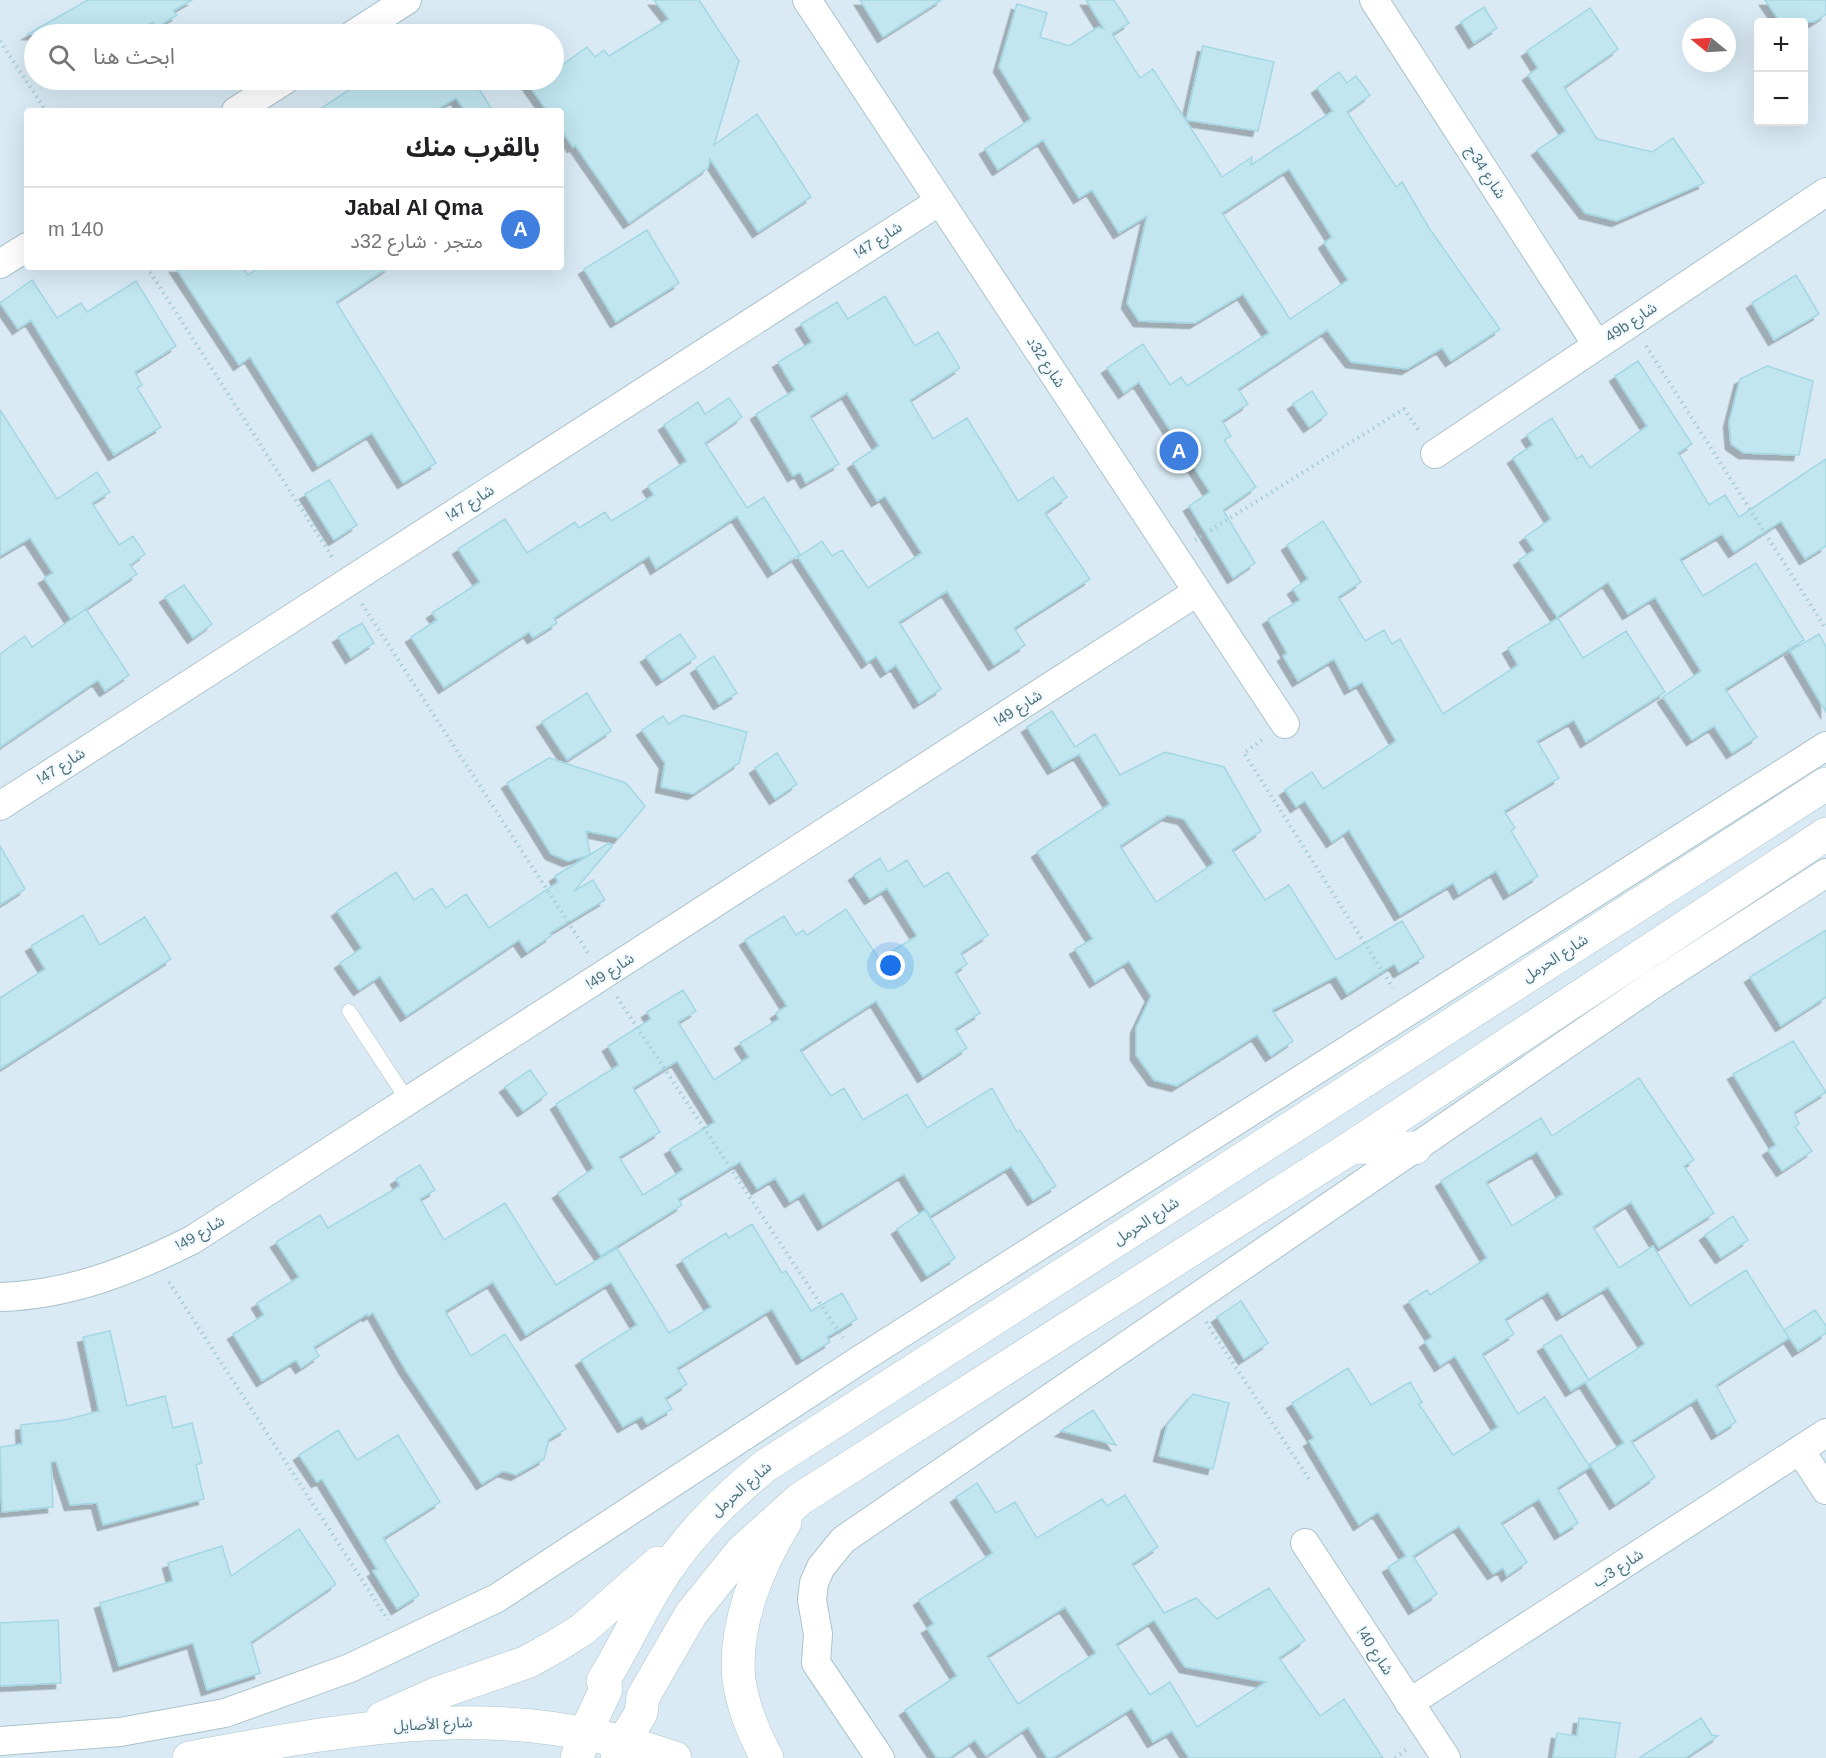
<!DOCTYPE html>
<html lang="ar">
<head>
<meta charset="utf-8">
<style>
	body { margin:0; font-family:Helvetica,"Noto Sans Arabic",sans-serif; background:#f2f2f2; color:#202124; direction:rtl }
	.controls { position:absolute; right:18px; top:18px; display:grid; overflow:hidden; border-radius:6px; box-shadow:0 6px 24px #0002 }
	.controls button { width:54px; height:54px; display:grid; place-items:center; padding:0; border:0; border-bottom:2px solid #e0e0e0; background:#fff; color:#202124; font:30px sans-serif }
	.compass { position:absolute; left:1682px; top:18px; width:54px; height:54px; border-radius:50%; background:#fff; box-shadow:0 6px 24px #0002; rotate:288deg }
	.you { position:absolute; left:891px; top:966px; width:21px; height:21px; margin:-15px; border:4px solid #fff; border-radius:50%; background:#1a73e8; box-shadow:0 0 0 9px #1a73e833 }
	.badge { display:grid; place-items:center; width:39px; height:39px; border-radius:50%; background:#7c3aed; color:#fff; font-size:20px; font-weight:700 }
	.pin { position:absolute; translate:-50% -50%; border:3px solid #fff; box-shadow:0 2px 6px #0006 }
	.list { margin:0; padding:0; list-style:none }
	h2 { display:flex; justify-content:space-between; align-items:center; height:78px; margin:0; padding:0 24px; font-size:26px }
	h2 small { font-size:20px; font-weight:400; color:#757577 }
	.list li { display:grid; grid-template-columns:39px 1fr auto; gap:18px; align-items:center; box-sizing:border-box; height:84px; padding:0 24px; border-top:2px solid #e0e0e0 }
	.list b { display:block; font-size:22px; white-space:nowrap }
	.list p { margin:0; font-size:20px; white-space:nowrap; color:#757577 }
	.list em { font-size:20px; font-style:normal; color:#757577 }
	.icon { flex:none; width:33px; height:33px; fill:none; stroke:currentColor; stroke-width:2; stroke-linecap:round; stroke-linejoin:round }
	.map { position:relative; flex:none; width:1826px; height:1758px; overflow:hidden; direction:ltr }
	.search { position:absolute; background:#fff; box-shadow:0 6px 24px #0002; left:24px; top:24px; width:540px; height:66px; display:flex; align-items:center; gap:15px; box-sizing:border-box; padding:0 21px; border-radius:33px; color:#757577; font-size:22px }
	.panel { position:absolute; background:#fff; box-shadow:0 6px 24px #0002; left:24px; top:108px; width:540px; height:162px; border-radius:6px; direction:rtl }
	.map>svg:first-child { display:block }
</style>
</head>
<body>
<div class="map">
<svg width="1826" height="1758" viewBox="0 0 1826 1758">
	<defs>
		<filter id="shadow"><feDropShadow dx="-5.5" dy="5.5" stdDeviation="0" flood-color="#0004"/></filter>
	</defs>
	<rect width="100%" height="100%" fill="#ebf5fc"/>
	<!-- residential -->
	<path fill="#d9eaf4" fill-rule="evenodd" d="M 0,0 L 1826,0 L 1826,1758 L 0,1758 ZM 1758,22 L 1804,22 L 1804,122 L 1758,122 ZM 1691,27 L 1727,27 L 1727,63 L 1691,63 ZM 34,34 L 554,34 L 554,80 L 34,80 ZM 27,111 L 561,111 L 561,267 L 27,267 Z"/>
	<!-- building -->
	<path fill="#c1e6f0" stroke="#a3d7e4" stroke-width="1.5" fill-rule="evenodd" filter="url(#shadow)" d="M 88,0 L 192,0 L 173,11 L 177,15 L 156,28 L 153,22 L 131,34 L 28,34 Z
		M 654,0 L 699,0 L 739,61 L 714,145 L 757,114 L 811,197 L 758,232 L 710,159 L 708,168 L 629,223 L 575,145 L 573,147 L 561,130 L 561,111 L 547,111 L 525,80 L 554,80 L 554,71 L 587,47 L 595,57 L 604,50 L 609,56 L 669,19 Z
		M 860,0 L 941,0 L 883,37 Z
		M 1086,0 L 1114,0 L 1129,23 L 1112,34 L 1140,78 L 1153,69 L 1222,177 L 1252,157 L 1251,165 L 1333,111 L 1317,88 L 1339,72 L 1347,83 L 1356,76 L 1370,95 L 1347,112 L 1396,187 L 1402,182 L 1429,228 L 1500,329 L 1451,361 L 1442,348 L 1407,369 L 1351,362 L 1327,330 L 1238,389 L 1248,404 L 1222,421 L 1231,436 L 1224,440 L 1256,487 L 1223,510 L 1255,563 L 1233,578 L 1189,506 L 1210,492 L 1139,382 L 1124,393 L 1107,368 L 1143,344 L 1170,385 L 1181,377 L 1187,386 L 1269,333 L 1243,294 L 1195,323 L 1139,321 L 1127,303 L 1147,216 L 1119,233 L 1092,190 L 1079,198 L 1043,140 L 998,170 L 985,149 L 1031,119 L 999,67 L 1017,4 L 1047,13 L 1040,37 L 1069,46 L 1098,27 L 1104,29 ZM 1289,169 L 1332,237 L 1324,243 L 1348,280 L 1290,319 L 1222,213 Z
		M 1765,0 L 1826,0 L 1826,14 L 1814,22 L 1780,22 Z
		M 1484,7 L 1497,28 L 1474,43 L 1461,22 Z
		M 1590,8 L 1618,49 L 1564,87 L 1597,139 L 1652,152 L 1673,138 L 1704,183 L 1617,221 L 1585,213 L 1537,150 L 1566,131 L 1528,75 L 1538,68 L 1527,51 Z
		M 1203,46 L 1274,62 L 1258,131 L 1186,120 Z
		M 364,80 L 488,80 L 477,86 L 493,111 L 465,111 L 456,98 L 435,111 L 317,111 Z
		M 647,230 L 679,283 L 616,322 L 584,269 Z
		M 175,267 L 242,267 L 248,275 L 260,267 L 389,267 L 336,302 L 436,463 L 403,483 L 372,433 L 318,466 L 250,357 L 239,365 Z
		M 1796,275 L 1819,314 L 1774,340 L 1752,303 Z
		M 32,280 L 57,318 L 81,303 L 87,312 L 136,281 L 176,346 L 135,372 L 142,385 L 137,388 L 161,427 L 114,455 L 31,320 L 18,329 L 0,303 Z
		M 885,296 L 915,346 L 938,332 L 960,368 L 910,400 L 933,439 L 967,418 L 1018,501 L 1053,477 L 1067,497 L 1045,513 L 1090,579 L 1014,628 L 1025,645 L 994,665 L 947,591 L 899,622 L 941,689 L 919,703 L 896,665 L 886,672 L 876,656 L 867,663 L 798,557 L 822,541 L 832,556 L 842,550 L 868,588 L 922,553 L 885,496 L 877,501 L 853,463 L 879,446 L 847,393 L 810,416 L 839,464 L 806,483 L 800,472 L 793,476 L 756,414 L 795,390 L 778,362 L 812,342 L 801,324 L 837,302 L 848,319 Z
		M 1638,361 L 1692,444 L 1678,453 L 1709,505 L 1725,495 L 1739,517 L 1826,459 L 1826,546 L 1805,559 L 1781,521 L 1734,552 L 1722,534 L 1680,559 L 1703,596 L 1756,563 L 1804,640 L 1725,689 L 1757,737 L 1732,753 L 1714,726 L 1692,740 L 1663,697 L 1701,671 L 1655,597 L 1628,614 L 1608,582 L 1557,617 L 1519,560 L 1534,550 L 1525,537 L 1551,519 L 1513,458 L 1533,445 L 1527,435 L 1552,418 L 1577,459 L 1582,455 L 1590,468 L 1647,426 L 1615,376 Z
		M 1767,366 L 1813,381 L 1799,455 L 1744,453 L 1731,444 L 1729,422 L 1740,379 Z
		M 1312,391 L 1327,414 L 1309,427 L 1293,404 Z
		M 729,398 L 742,417 L 705,443 L 747,508 L 764,497 L 800,554 L 773,572 L 737,516 L 656,569 L 649,556 L 554,618 L 557,623 L 533,638 L 529,632 L 444,688 L 411,637 L 437,620 L 432,613 L 480,582 L 458,549 L 505,519 L 527,553 L 575,522 L 579,528 L 605,512 L 611,521 L 654,495 L 648,486 L 687,461 L 664,425 L 698,402 L 705,414 Z
		M 0,410 L 57,499 L 97,472 L 110,492 L 92,503 L 119,545 L 133,536 L 145,554 L 130,565 L 137,574 L 71,619 L 44,578 L 53,573 L 30,538 L 0,556 Z
		M 329,480 L 357,525 L 334,540 L 305,494 Z
		M 1323,521 L 1361,582 L 1338,597 L 1365,641 L 1384,630 L 1392,644 L 1400,639 L 1443,714 L 1518,665 L 1508,648 L 1558,618 L 1583,658 L 1626,631 L 1665,692 L 1586,742 L 1574,720 L 1537,741 L 1559,778 L 1504,811 L 1515,828 L 1511,831 L 1538,876 L 1509,894 L 1496,871 L 1459,894 L 1453,883 L 1400,915 L 1349,830 L 1332,842 L 1305,801 L 1296,807 L 1285,790 L 1312,772 L 1323,789 L 1396,741 L 1362,682 L 1350,689 L 1334,659 L 1298,681 L 1283,656 L 1287,653 L 1268,619 L 1300,600 L 1293,589 L 1308,579 L 1287,545 Z
		M 184,585 L 212,624 L 193,638 L 165,597 Z
		M 86,609 L 129,675 L 105,691 L 98,680 L 0,747 L 0,654 L 25,636 L 32,647 Z
		M 362,623 L 374,643 L 351,658 L 338,637 Z
		M 680,634 L 696,657 L 662,680 L 646,657 Z
		M 1819,634 L 1826,647 L 1826,712 L 1790,651 Z
		M 714,656 L 737,693 L 719,704 L 696,668 Z
		M 587,693 L 611,731 L 567,760 L 542,722 Z
		M 1052,711 L 1075,747 L 1095,734 L 1120,775 L 1165,752 L 1224,767 L 1261,831 L 1232,850 L 1265,900 L 1289,885 L 1336,960 L 1402,921 L 1424,957 L 1399,972 L 1394,964 L 1347,994 L 1336,976 L 1272,1010 L 1293,1041 L 1271,1056 L 1257,1035 L 1177,1086 L 1154,1080 L 1136,1055 L 1136,1028 L 1151,996 L 1129,961 L 1095,982 L 1075,949 L 1093,939 L 1037,852 L 1110,804 L 1079,754 L 1053,769 L 1027,727 ZM 1167,815 L 1184,819 L 1214,863 L 1156,902 L 1120,846 Z
		M 683,715 L 747,732 L 739,763 L 693,794 L 661,787 L 665,763 L 642,730 L 663,716 L 669,724 Z
		M 777,753 L 797,784 L 775,799 L 755,768 Z
		M 549,758 L 626,783 L 645,806 L 619,838 L 586,831 L 590,855 L 568,861 L 551,854 L 507,783 Z
		M 609,843 L 612,846 L 574,891 L 593,880 L 605,900 L 550,933 L 551,936 L 527,952 L 519,940 L 406,1016 L 380,976 L 359,990 L 340,963 L 362,948 L 337,911 L 396,872 L 414,900 L 432,888 L 446,908 L 466,894 L 489,928 L 558,882 L 555,876 Z
		M 0,846 L 25,889 L 0,905 Z
		M 880,858 L 888,872 L 907,860 L 924,887 L 948,872 L 988,935 L 961,953 L 967,964 L 955,972 L 980,1013 L 955,1029 L 967,1048 L 923,1077 L 876,1001 L 800,1050 L 831,1096 L 844,1088 L 863,1120 L 907,1094 L 927,1128 L 992,1088 L 1017,1132 L 1020,1130 L 1056,1186 L 1033,1200 L 1011,1166 L 930,1216 L 904,1174 L 823,1225 L 804,1193 L 790,1202 L 775,1178 L 757,1189 L 740,1162 L 678,1199 L 682,1205 L 601,1256 L 558,1193 L 594,1168 L 556,1104 L 619,1065 L 608,1046 L 651,1019 L 647,1012 L 683,990 L 696,1011 L 678,1022 L 714,1080 L 749,1057 L 740,1043 L 779,1019 L 776,1013 L 787,1006 L 745,940 L 784,916 L 796,935 L 803,930 L 807,935 L 846,909 L 879,959 L 917,936 L 887,888 L 870,899 L 854,875 ZM 677,1061 L 715,1122 L 670,1149 L 683,1170 L 643,1195 L 619,1157 L 660,1132 L 633,1088 Z
		M 83,915 L 100,945 L 145,917 L 171,959 L 0,1069 L 0,998 L 45,969 L 31,946 Z
		M 1826,930 L 1826,997 L 1781,1026 L 1750,977 Z
		M 1793,1041 L 1826,1092 L 1794,1112 L 1799,1124 L 1795,1127 L 1812,1151 L 1782,1171 L 1768,1150 L 1776,1145 L 1733,1074 Z
		M 530,1070 L 547,1094 L 523,1111 L 505,1087 Z
		M 1639,1078 L 1694,1160 L 1684,1166 L 1714,1213 L 1659,1248 L 1631,1202 L 1593,1227 L 1619,1268 L 1653,1246 L 1690,1306 L 1746,1270 L 1789,1338 L 1716,1385 L 1736,1422 L 1717,1434 L 1697,1399 L 1631,1441 L 1655,1477 L 1615,1504 L 1590,1464 L 1624,1443 L 1585,1382 L 1571,1391 L 1543,1346 L 1561,1335 L 1589,1380 L 1587,1381 L 1645,1344 L 1608,1287 L 1562,1315 L 1548,1292 L 1505,1319 L 1514,1334 L 1482,1354 L 1518,1414 L 1545,1397 L 1590,1467 L 1557,1488 L 1578,1523 L 1560,1534 L 1539,1499 L 1501,1523 L 1527,1562 L 1507,1576 L 1503,1568 L 1493,1574 L 1459,1526 L 1413,1556 L 1437,1594 L 1414,1609 L 1388,1567 L 1406,1556 L 1378,1512 L 1359,1525 L 1309,1441 L 1314,1438 L 1292,1403 L 1348,1368 L 1371,1405 L 1410,1382 L 1422,1402 L 1419,1404 L 1453,1455 L 1498,1427 L 1455,1356 L 1440,1366 L 1425,1342 L 1432,1337 L 1409,1301 L 1427,1290 L 1430,1295 L 1487,1258 L 1441,1181 L 1541,1118 L 1552,1136 ZM 1537,1152 L 1563,1194 L 1512,1226 L 1486,1182 Z
		M 420,1165 L 435,1190 L 420,1199 L 444,1240 L 505,1203 L 556,1285 L 617,1248 L 669,1333 L 711,1307 L 682,1260 L 726,1233 L 729,1238 L 752,1224 L 782,1273 L 786,1271 L 811,1311 L 842,1293 L 857,1319 L 827,1337 L 830,1342 L 802,1359 L 772,1309 L 677,1368 L 687,1384 L 665,1398 L 672,1409 L 647,1424 L 642,1416 L 623,1427 L 581,1360 L 637,1325 L 611,1282 L 526,1335 L 493,1282 L 445,1311 L 471,1356 L 505,1334 L 566,1429 L 549,1439 L 544,1459 L 516,1475 L 503,1471 L 482,1484 L 405,1369 L 373,1313 L 368,1316 L 367,1314 L 314,1347 L 319,1356 L 301,1368 L 296,1360 L 262,1381 L 233,1334 L 264,1315 L 257,1303 L 299,1277 L 276,1242 L 320,1215 L 328,1228 L 400,1186 L 396,1179 Z
		M 925,1210 L 955,1258 L 927,1276 L 897,1229 Z
		M 1733,1216 L 1748,1240 L 1721,1258 L 1705,1235 Z
		M 1241,1301 L 1268,1343 L 1244,1359 L 1217,1317 Z
		M 1815,1310 L 1826,1326 L 1826,1333 L 1798,1351 L 1784,1330 Z
		M 110,1331 L 127,1406 L 165,1396 L 173,1428 L 192,1423 L 202,1463 L 196,1465 L 204,1499 L 103,1525 L 97,1503 L 70,1505 L 56,1461 L 51,1462 L 53,1507 L 2,1512 L 0,1447 L 22,1444 L 21,1425 L 65,1420 L 99,1411 L 83,1337 Z
		M 1193,1394 L 1229,1403 L 1213,1469 L 1159,1456 L 1167,1425 Z
		M 1093,1410 L 1116,1445 L 1061,1431 Z
		M 338,1430 L 357,1460 L 398,1435 L 440,1502 L 383,1538 L 419,1595 L 397,1609 L 373,1571 L 377,1569 L 322,1479 L 317,1482 L 299,1455 Z
		M 977,1483 L 996,1513 L 1015,1502 L 1037,1538 L 1102,1499 L 1107,1506 L 1125,1495 L 1158,1547 L 1132,1564 L 1164,1613 L 1196,1598 L 1217,1619 L 1269,1588 L 1305,1640 L 1279,1658 L 1320,1716 L 1344,1699 L 1383,1758 L 1189,1758 L 1172,1731 L 1153,1742 L 1132,1708 L 1053,1758 L 1047,1758 L 1028,1727 L 986,1756 L 975,1740 L 949,1758 L 937,1758 L 905,1710 L 957,1676 L 927,1628 L 934,1624 L 919,1600 L 993,1553 L 956,1497 ZM 1065,1607 L 1096,1653 L 1018,1704 L 987,1656 ZM 1154,1620 L 1185,1667 L 1266,1682 L 1197,1727 L 1170,1682 L 1150,1695 L 1116,1644 Z
		M 299,1529 L 336,1584 L 251,1642 L 260,1673 L 207,1690 L 193,1643 L 119,1666 L 100,1603 L 173,1581 L 168,1563 L 222,1546 L 231,1576 Z
		M 58,1620 L 61,1683 L 0,1686 L 0,1623 Z
		M 1579,1718 L 1620,1723 L 1615,1758 L 1553,1758 L 1557,1733 L 1577,1736 Z
		M 1701,1718 L 1712,1735 L 1718,1736 L 1685,1758 L 1639,1758 Z"/>
	<g fill="none" stroke-linecap="round" stroke-linejoin="round">
		<defs>
			<path id="service" d="M 349,1011 L 408,1101"/>
			<path id="minor" d="M 807,0 L 1285,724
				M 1374,0 L 1597,345
				M 354,34 L 407,0
				M 236,111 L 285,80
				M 0,264 L 27,247
				M 1435,454 L 1826,192
				M 0,806 L 940,201
				M 0,1297 C 69,1295 130,1271 192,1240 L 1197,592
				M 1800,1450 L 1826,1490
				M 1305,1543 L 1446,1758
				M 1409,1703 L 1826,1433
				M 0,1741 L 120,1732 L 225,1713 L 350,1668 L 497,1598 L 858,1361 L 1826,746
				M 880,1758 L 816,1663 L 818,1634 L 812,1600 L 814,1583 L 821,1567 L 843,1540 L 1651,986 L 1826,873"/>
			<path id="tertiary" d="M 1352,1147 L 1415,1148
				M 382,1718 L 438,1693 L 527,1662 L 556,1646 L 583,1629 L 658,1563
				M 189,1758 C 360,1726 505,1698 675,1758
				M 577,1758 L 585,1734 L 606,1689 L 603,1681 C 626,1644 643,1604 667,1569 C 694,1529 728,1497 765,1466 L 1826,784
				M 617,1758 L 622,1744 L 641,1713 L 643,1697 L 691,1614 L 741,1552 L 800,1499 L 1352,1147 L 1826,834
				M 767,1758 C 754,1734 743,1707 739,1680 C 733,1627 758,1566 785,1522"/>
		</defs>
		<!-- service casing -->
		<use href="#service" stroke="#aac3cb" stroke-width="15"/>
		<!-- minor casing -->
		<use href="#minor" stroke="#aac3cb" stroke-width="30"/>
		<!-- tertiary casing -->
		<use href="#tertiary" stroke="#aac3cb" stroke-width="34"/>
		<!-- path -->
		<path stroke="#a5cdd7" stroke-width="4" stroke-dasharray="1.5 4.5" stroke-linecap="butt" d="M 0,41 L 46,111
			M 147,267 L 334,560
			M 1646,346 L 1826,629
			M 1195,540 L 1404,409 L 1420,432
			M 362,604 L 588,953
			M 1262,740 L 1244,753 L 1393,988
			M 617,997 L 843,1338
			M 169,1282 L 388,1620
			M 1206,1322 L 1311,1482
			M 1395,1758 L 1407,1749"/>
		<!-- service -->
		<use href="#service" stroke="#fff" stroke-width="14"/>
		<!-- minor -->
		<use href="#minor" stroke="#fff" stroke-width="28"/>
		<!-- tertiary -->
		<use href="#tertiary" stroke="#fff" stroke-width="33"/>
	</g>
	<g text-anchor="middle" stroke-width="4.5" stroke-linejoin="round" paint-order="stroke">
		<!-- street labels -->
		<g font-size="15" fill="#4d7178" stroke="#f2f9ff">
			<text transform="translate(1486 172) rotate(57)" y="5">شارع 34ج</text>
			<text transform="translate(878 240) rotate(-33)" y="5">شارع 47ا</text>
			<text transform="translate(1631 322) rotate(-34)" y="5">49b شارع</text>
			<text transform="translate(1046 362) rotate(57)" y="5">شارع 32د</text>
			<text transform="translate(470 503) rotate(-33)" y="5">شارع 47ا</text>
			<text transform="translate(1018 708) rotate(-33)" y="5">شارع 49ا</text>
			<text transform="translate(61 766) rotate(-33)" y="5">شارع 47ا</text>
			<text transform="translate(1555 958) rotate(-33)" y="5">شارع الحرمل</text>
			<text transform="translate(610 971) rotate(-33)" y="5">شارع 49ا</text>
			<text transform="translate(1146 1221) rotate(-33)" y="5">شارع الحرمل</text>
			<text transform="translate(200 1233) rotate(-31)" y="5">شارع 49ا</text>
			<text transform="translate(741 1489) rotate(-41)" y="5">شارع الحرمل</text>
			<text transform="translate(1618 1568) rotate(-33)" y="5">شارع 3ب</text>
			<text transform="translate(1375 1651) rotate(57)" y="5">شارع 40ا</text>
			<text transform="translate(433 1724) rotate(-3)" y="5">شارع الأصايل</text>
		</g>
	</g>
</svg>
<div class="controls">
<button>+</button>
<button>−</button>
</div>
<svg class="compass" viewBox="-18 -18 36 36"><path d="M0-13l5 13h-10z" fill="#e53935"/><path d="M0 13l5-13h-10z" fill="#757577"/></svg>
<div class="you"></div>
<div class="pin badge" style="left:1179px;top:451px;background:#3f7fe0">A</div>
<div class="search"><svg class="icon" aria-label="search" viewBox="0 0 24 24"><circle cx="10" cy="10" r="6"/><path d="M15 15l6 6"/></svg>ابحث هنا</div>
<section class="panel">
<h2>بالقرب منك<small></small></h2>
<ul class="list">
<li><span class="badge" style="background:#3f7fe0">A</span><div><b>Jabal Al Qma</b><p>متجر · شارع 32د</p></div><em>140 m</em></li>
</ul>
</section>
</div>
</body>
</html>
